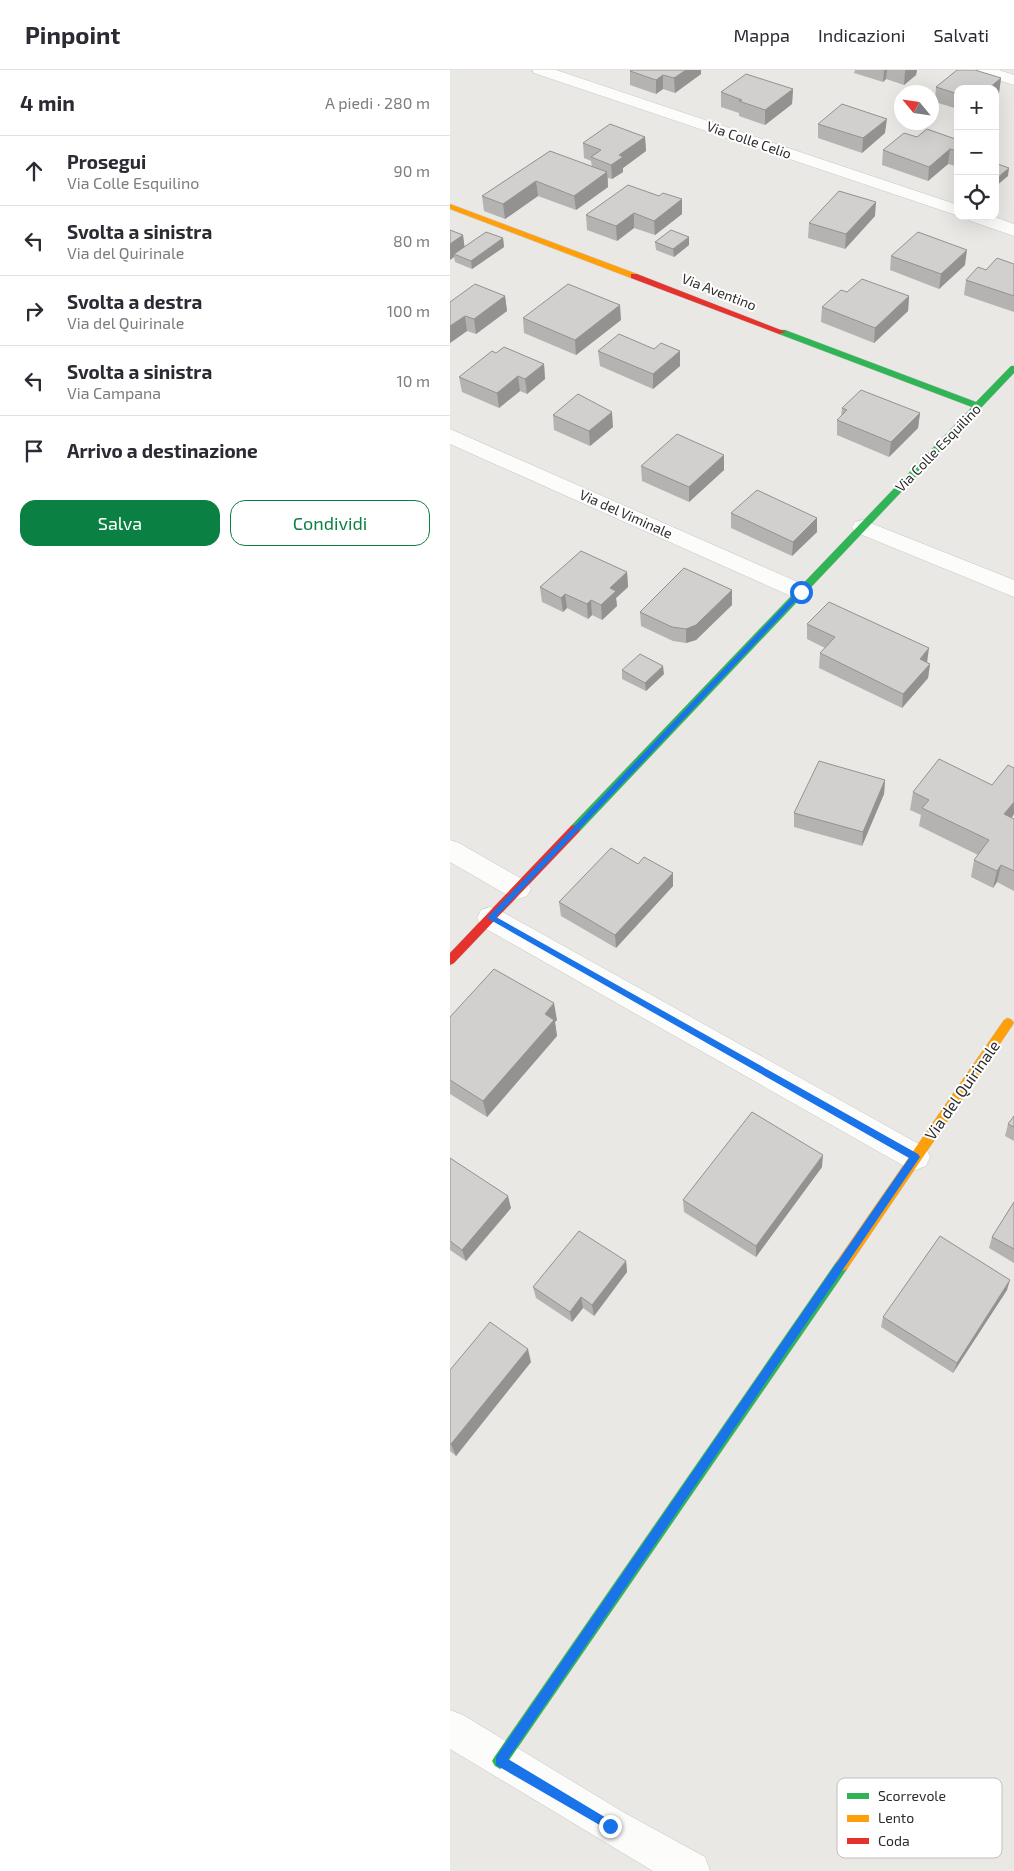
<!DOCTYPE html>
<html lang="it">
<head>
<meta charset="utf-8">
<style>
	body { margin:0; font-family:"Exo 2",sans-serif; background:#f2f2f3; color:#2b2b33 }
	.controls { position:absolute; right:15px; top:15px; display:grid; overflow:hidden; border-radius:10px; box-shadow:0 5px 20px #0002 }
	.controls button { width:45px; height:45px; display:grid; place-items:center; padding:0; border:0; border-bottom:1px solid #e1e1e2; background:#fff; color:#2b2b33; font:25px sans-serif }
	.compass { position:absolute; left:444px; top:15px; width:45px; height:45px; border-radius:50%; background:#fff; box-shadow:0 5px 20px #0002; rotate:299deg }
	.stop { position:absolute; width:15px; height:15px; margin:-11px; border:4px solid #1a73e8; border-radius:50%; background:#fff }
	.stop.end { background:#1a73e8; border-color:#fff; box-shadow:0 1px 5px #0008 }
	.list { margin:0; padding:0; list-style:none }
	h2 { display:flex; justify-content:space-between; align-items:center; height:65px; margin:0; padding:0 20px; font-size:21px }
	h2 small { font-size:16px; font-weight:400; color:#7c7c81 }
	.list li { display:grid; grid-template-columns:32px 1fr auto; gap:15px; align-items:center; box-sizing:border-box; height:70px; padding:0 20px; border-top:1px solid #e1e1e2 }
	.list b { display:block; font-size:19px; white-space:nowrap }
	.list p { margin:0; font-size:16px; white-space:nowrap; color:#7c7c81 }
	.list em { font-size:16px; font-style:normal; color:#7c7c81 }
	.actions { display:flex; gap:10px; padding:15px 20px }
	.actions a { flex:1; padding:11px 0; border:1px solid #0b8043; border-radius:15px; text-align:center; font-size:18px; color:#0b8043 }
	.actions .main { background:#0b8043; color:#fff }
	.icon { flex:none; width:28px; height:28px; fill:none; stroke:currentColor; stroke-width:2; stroke-linecap:round; stroke-linejoin:round }
	.map { position:relative; flex:none; width:564px; height:1801px; overflow:hidden }
	header { display:flex; align-items:center; gap:30px; box-sizing:border-box; height:70px; padding:0 25px; background:#fff; border-bottom:1px solid #e1e1e2 }
	header strong { font-size:24px }
	nav { display:flex; gap:28px; margin-inline-start:auto; font-size:18px }
	main { display:flex }
	aside { flex:1; background:#fff }
	.map>svg:first-child { display:block }
</style>
</head>
<body>
<header>
<strong>Pinpoint</strong>
<nav><a>Mappa</a><a>Indicazioni</a><a>Salvati</a></nav>
</header>
<main>
<aside>
<h2>4 min<small>A piedi · 280 m</small></h2>
<ul class="list">
<li><svg class="icon" aria-label="ahead" viewBox="0 0 24 24"><path d="M12 20V5M6 11l6-6 6 6"/></svg><div><b>Prosegui</b><p>Via Colle Esquilino</p></div><em>90 m</em></li>
<li><svg class="icon" aria-label="left" viewBox="0 0 24 24"><path d="M17 20v-9H6M10 6l-5 5 5 5"/></svg><div><b>Svolta a sinistra</b><p>Via del Quirinale</p></div><em>80 m</em></li>
<li><svg class="icon" aria-label="right" viewBox="0 0 24 24"><path d="M7 20v-9h11M14 6l5 5-5 5"/></svg><div><b>Svolta a destra</b><p>Via del Quirinale</p></div><em>100 m</em></li>
<li><svg class="icon" aria-label="left" viewBox="0 0 24 24"><path d="M17 20v-9H6M10 6l-5 5 5 5"/></svg><div><b>Svolta a sinistra</b><p>Via Campana</p></div><em>10 m</em></li>
<li><svg class="icon" aria-label="arrive" viewBox="0 0 24 24"><path d="M6 21V4h12l-3 4 3 4H6"/></svg><div><b>Arrivo a destinazione</b></div></li>
</ul>
<div class="actions"><a class="main">Salva</a><a>Condividi</a></div>
</aside>
<div class="map">
<svg width="564" height="1801" viewBox="0 0 564 1801">
	<rect width="100%" height="100%" fill="#eae8e5"/>
	<g fill="none" stroke-linecap="round" stroke-linejoin="round">
		<defs>
			<path id="street" d="M 82,0 L 106,0 L 508,135 L 509,146 L 84,3 Z
				M 524,0 L 549,0 L 564,5 L 564,15 L 526,3 Z
				M 515,146 L 542,146 L 564,154 L 564,166 L 518,150 Z
				M 0,359 L 359,517 L 362,522 L 359,527 L 351,530 L 343,527 L 0,374 Z
				M 413,450 L 564,510 L 564,527 L 405,462 L 402,457 L 405,452 Z
				M 0,770 L 9,773 L 77,812 L 81,819 L 77,826 L 68,829 L 59,826 L 0,792 Z
				M 40,837 L 49,840 L 476,1078 L 480,1087 L 476,1096 L 465,1100 L 454,1096 L 31,856 L 27,848 L 31,840 Z
				M 0,1640 L 13,1645 L 173,1742 L 255,1787 L 260,1801 L 203,1801 L 0,1679 Z"/>
			<path id="fast" d="M 329,260 L 335,260 L 526,332 L 561,296 L 564,296 L 564,303 L 129,762 L 121,762 L 120,759 L 121,756 L 522,337 L 329,264 Z
				M 392,1189 L 397,1191 L 398,1195 L 397,1199 L 55,1696 L 50,1699 L 45,1696 L 42,1691 L 45,1686 L 387,1191 Z"/>
			<path id="slow" d="M 0,134 L 187,204 L 188,206 L 181,208 L 0,139 Z
				M 558,948 L 562,950 L 564,953 L 562,956 L 397,1199 L 392,1201 L 387,1199 L 386,1195 L 387,1191 L 554,950 Z"/>
			<path id="jam" d="M 181,204 L 187,204 L 336,262 L 329,264 L 181,208 Z
				M 125,755 L 129,756 L 130,759 L 129,762 L 4,893 L 0,895 L 0,883 L 121,756 Z"/>
		</defs>
		<!-- street casing -->
		<use href="#street" stroke="#c7c6c7" stroke-width="1"/>
		<!-- fast casing -->
		<use href="#fast" stroke="#c7c6c7" stroke-width="1"/>
		<!-- slow casing -->
		<use href="#slow" stroke="#c7c6c7" stroke-width="1"/>
		<!-- jam casing -->
		<use href="#jam" stroke="#c7c6c7" stroke-width="1"/>
		<!-- street -->
		<use href="#street" fill="#fcfcfb" fill-rule="evenodd"/>
		<!-- fast -->
		<use href="#fast" fill="#30b455" fill-rule="evenodd"/>
		<!-- slow -->
		<use href="#slow" fill="#ff9f0a" fill-rule="evenodd"/>
		<!-- jam -->
		<use href="#jam" fill="#e5322d" fill-rule="evenodd"/>
	</g>
	<!-- wall -->
	<path fill="#b5b3b1" d="M 405,0 L 467,0 L 466,5 L 454,15 L 436,9 L 433,12 L 404,3 Z
		M 180,1 L 251,4 L 225,23 L 213,19 L 206,24 L 180,15 Z
		M 551,8 L 549,23 L 545,25 L 545,19 L 508,19 L 508,39 L 485,32 L 486,17 Z
		M 343,19 L 342,34 L 315,55 L 289,46 L 289,43 L 271,37 L 271,22 Z
		M 368,54 L 435,63 L 412,83 L 368,68 Z
		M 195,67 L 196,81 L 173,98 L 173,102 L 162,109 L 158,108 L 158,117 L 126,140 L 88,126 L 55,149 L 34,141 L 32,126 L 100,81 L 142,97 L 141,91 L 134,88 L 133,73 Z
		M 467,67 L 508,70 L 508,95 L 506,96 L 498,94 L 478,111 L 432,95 L 433,80 Z
		M 209,126 L 232,129 L 232,144 L 205,165 L 184,158 L 167,171 L 137,160 L 136,145 Z
		M 425,146 L 395,179 L 358,168 L 359,153 Z
		M 0,160 L 13,165 L 14,177 L 53,168 L 54,177 L 22,199 L 5,192 L 4,187 L 0,190 Z
		M 205,172 L 239,175 L 224,187 L 206,180 Z
		M 441,186 L 515,195 L 489,219 L 440,200 Z
		M 564,194 L 564,242 L 514,225 L 516,210 L 536,200 Z
		M 397,222 L 459,226 L 458,241 L 424,273 L 371,252 L 372,237 Z
		M 55,226 L 57,241 L 26,264 L 17,261 L 0,273 L 0,232 Z
		M 73,248 L 171,250 L 126,285 L 74,263 Z
		M 204,279 L 230,281 L 230,296 L 203,319 L 150,296 L 148,281 Z
		M 46,283 L 94,294 L 95,309 L 77,324 L 70,321 L 49,338 L 12,322 L 9,307 Z
		M 392,338 L 470,343 L 468,358 L 439,387 L 387,365 L 387,350 L 391,346 Z
		M 103,345 L 163,357 L 140,376 L 104,360 Z
		M 191,396 L 274,400 L 239,432 L 192,411 Z
		M 281,443 L 367,448 L 367,462 L 342,486 L 281,458 Z
		M 177,502 L 178,517 L 166,528 L 167,536 L 152,550 L 142,545 L 138,549 L 117,538 L 113,542 L 92,532 L 90,517 Z
		M 282,535 L 246,570 L 236,573 L 223,571 L 191,556 L 190,542 Z
		M 357,554 L 477,592 L 480,594 L 478,608 L 452,638 L 369,598 L 370,583 L 375,578 L 357,569 Z
		M 172,600 L 214,604 L 196,621 L 172,609 Z
		M 435,710 L 434,724 L 412,776 L 344,757 L 344,743 Z
		M 463,722 L 564,744 L 562,748 L 564,749 L 564,821 L 547,812 L 543,818 L 521,807 L 524,790 L 528,785 L 469,756 L 471,745 L 460,740 Z
		M 188,794 L 223,803 L 223,816 L 166,878 L 111,846 L 109,832 Z
		M 0,947 L 107,950 L 105,952 L 107,966 L 37,1047 L 0,1024 Z
		M 564,1046 L 564,1071 L 555,1066 L 558,1054 Z
		M 0,1088 L 61,1138 L 16,1191 L 0,1180 Z
		M 372,1097 L 306,1187 L 234,1142 L 233,1130 Z
		M 564,1132 L 564,1193 L 539,1178 L 542,1167 Z
		M 176,1191 L 177,1202 L 144,1246 L 133,1238 L 122,1252 L 86,1228 L 83,1217 Z
		M 557,1220 L 503,1303 L 431,1257 L 433,1247 Z
		M 81,1292 L 6,1386 L 0,1381 L 0,1300 Z"/>
	<!-- shaded-wall -->
	<path fill="#939290" d="M 236,0 L 251,0 L 251,4 L 225,23 L 224,8 Z
		M 434,0 L 437,0 L 436,9 L 433,12 Z
		M 456,0 L 467,0 L 466,5 L 454,15 L 455,1 Z
		M 213,5 L 213,19 L 206,24 L 206,10 Z
		M 551,8 L 549,23 L 545,25 L 545,19 L 538,19 Z
		M 343,19 L 342,34 L 315,55 L 315,40 Z
		M 548,28 L 546,42 L 545,43 L 545,30 Z
		M 437,49 L 435,63 L 412,83 L 413,68 Z
		M 195,67 L 196,81 L 173,98 L 173,102 L 162,109 L 161,95 L 169,85 Z
		M 500,79 L 498,94 L 478,111 L 479,97 Z
		M 508,81 L 508,95 L 506,96 Z
		M 559,98 L 558,106 L 545,117 L 546,109 Z
		M 157,102 L 158,117 L 126,140 L 124,126 Z
		M 86,111 L 88,126 L 55,149 L 53,134 Z
		M 232,129 L 232,144 L 205,165 L 204,151 Z
		M 426,132 L 425,146 L 395,179 L 396,164 Z
		M 184,143 L 184,158 L 167,171 L 166,156 Z
		M 13,165 L 15,180 L 4,184 L 4,187 L 0,190 L 0,174 Z
		M 239,167 L 239,175 L 224,187 L 223,179 Z
		M 53,168 L 54,177 L 22,199 L 21,191 Z
		M 517,180 L 515,195 L 489,219 L 491,204 Z
		M 55,226 L 57,241 L 26,264 L 24,249 Z
		M 459,226 L 458,241 L 424,273 L 425,258 Z
		M 170,235 L 171,250 L 126,285 L 125,270 Z
		M 15,246 L 17,261 L 0,273 L 0,256 Z
		M 230,281 L 230,296 L 203,319 L 203,304 Z
		M 94,294 L 95,309 L 77,324 L 75,309 Z
		M 68,306 L 70,321 L 49,338 L 47,323 Z
		M 162,342 L 163,357 L 140,376 L 139,361 Z
		M 470,343 L 468,358 L 439,387 L 441,372 Z
		M 274,385 L 274,400 L 239,432 L 239,417 Z
		M 367,448 L 367,462 L 342,486 L 343,472 Z
		M 177,502 L 178,517 L 166,528 L 167,536 L 152,550 L 151,535 L 160,518 Z
		M 282,520 L 282,535 L 246,570 L 236,573 L 236,559 Z
		M 115,524 L 117,538 L 113,542 L 111,528 Z
		M 141,530 L 142,545 L 138,549 L 137,534 Z
		M 479,578 L 477,593 L 470,589 Z
		M 480,594 L 478,608 L 452,638 L 453,624 Z
		M 213,596 L 214,604 L 196,621 L 195,613 Z
		M 435,710 L 434,724 L 412,776 L 413,762 Z
		M 564,732 L 564,744 L 550,762 L 554,744 Z
		M 551,795 L 547,812 L 543,818 L 547,801 Z
		M 223,803 L 223,816 L 166,878 L 165,865 Z
		M 104,933 L 107,950 L 105,952 L 107,966 L 37,1047 L 33,1031 L 95,944 Z
		M 373,1085 L 372,1097 L 306,1187 L 306,1176 Z
		M 58,1126 L 61,1138 L 16,1191 L 12,1180 Z
		M 176,1191 L 177,1202 L 144,1246 L 142,1235 Z
		M 560,1210 L 557,1220 L 503,1303 L 507,1293 Z
		M 131,1227 L 133,1238 L 122,1252 L 120,1242 Z
		M 78,1279 L 81,1292 L 6,1386 L 1,1374 Z"/>
	<!-- building -->
	<path fill="#d2d0ce" stroke="#939290" d="M 181,0 L 236,0 L 224,8 L 213,5 L 206,10 L 180,1 Z
		M 507,0 L 525,0 L 551,8 L 538,19 L 508,19 L 508,24 L 486,17 Z
		M 296,4 L 343,19 L 315,40 L 289,31 L 292,30 L 271,22 Z
		M 392,34 L 437,49 L 413,68 L 368,54 Z
		M 160,54 L 195,67 L 169,85 L 173,87 L 161,95 L 141,87 L 151,80 L 133,73 Z
		M 477,59 L 508,70 L 508,81 L 500,79 L 479,97 L 433,80 L 454,63 L 467,67 Z
		M 100,81 L 157,102 L 124,126 L 86,111 L 53,134 L 32,126 Z
		M 545,93 L 559,98 L 546,109 L 545,109 Z
		M 178,115 L 209,126 L 213,123 L 232,129 L 204,151 L 184,143 L 166,156 L 136,145 Z
		M 389,121 L 426,132 L 396,164 L 359,153 Z
		M 0,160 L 13,165 L 0,174 Z
		M 221,160 L 239,167 L 223,179 L 205,172 Z
		M 36,162 L 53,168 L 21,191 L 4,184 Z
		M 468,162 L 517,180 L 491,204 L 441,186 Z
		M 547,188 L 564,194 L 564,226 L 516,210 L 528,197 L 536,200 Z
		M 412,209 L 459,226 L 425,258 L 372,237 L 391,220 L 397,222 Z
		M 25,214 L 55,226 L 24,249 L 15,246 L 0,256 L 0,232 Z
		M 118,214 L 170,235 L 125,270 L 73,248 Z
		M 169,264 L 204,279 L 211,273 L 230,281 L 203,304 L 148,281 Z
		M 54,277 L 94,294 L 75,309 L 68,306 L 47,323 L 9,307 L 42,281 L 46,283 Z
		M 411,320 L 470,343 L 441,372 L 387,350 L 397,340 L 392,338 Z
		M 128,324 L 162,342 L 139,361 L 103,345 Z
		M 227,364 L 274,385 L 239,417 L 191,396 Z
		M 307,420 L 367,448 L 343,472 L 281,443 Z
		M 131,481 L 177,502 L 160,518 L 166,521 L 151,535 L 141,530 L 137,534 L 115,524 L 111,528 L 90,517 Z
		M 234,498 L 282,520 L 246,555 L 236,559 L 222,557 L 190,542 Z
		M 379,532 L 479,578 L 470,589 L 480,594 L 453,624 L 370,583 L 385,567 L 357,554 Z
		M 190,584 L 213,596 L 195,613 L 172,600 Z
		M 489,689 L 542,715 L 558,695 L 564,698 L 564,732 L 554,744 L 564,749 L 564,801 L 551,795 L 547,801 L 524,790 L 539,770 L 472,738 L 479,730 L 463,722 Z
		M 369,691 L 435,710 L 413,762 L 344,743 Z
		M 161,778 L 188,794 L 194,787 L 223,803 L 165,865 L 109,832 Z
		M 44,899 L 104,933 L 95,944 L 104,950 L 33,1031 L 0,1010 L 0,947 Z
		M 302,1042 L 373,1085 L 306,1176 L 233,1130 Z
		M 564,1046 L 564,1057 L 558,1054 Z
		M 0,1088 L 58,1126 L 12,1180 L 0,1171 Z
		M 564,1132 L 564,1179 L 542,1167 Z
		M 129,1161 L 176,1191 L 142,1235 L 131,1227 L 120,1242 L 83,1217 Z
		M 490,1166 L 560,1210 L 507,1293 L 433,1247 Z
		M 40,1252 L 78,1279 L 1,1374 L 0,1374 L 0,1300 Z"/>
	<!-- route -->
	<path fill="#1a73e8" d="M 349,520 L 354,522 L 46,847 L 468,1084 L 470,1087 L 58,1689 L 163,1752 L 165,1756 L 160,1761 L 46,1695 L 46,1687 L 459,1088 L 37,848 Z"/>
	<g text-anchor="middle" stroke-width="4" stroke-linejoin="round" paint-order="stroke">
		<!-- far-street labels -->
		<g font-size="14" fill="#2d2d2d" stroke="#fff">
			<text transform="translate(299 70) rotate(19)" y="5">Via Colle Celio</text>
			<text transform="translate(269 222) rotate(21)" y="5">Via Aventino</text>
			<text transform="translate(488 378) rotate(-46)" y="5">Via Colle Esquilino</text>
			<text transform="translate(176 444) rotate(24)" y="5">Via del Viminale</text>
		</g>
		<!-- street labels -->
		<g font-size="16" fill="#2d2d2d" stroke="#fff">
			<text transform="translate(512 1020) rotate(-55)" y="6">Via del Quirinale</text>
		</g>
	</g>
	<!-- legend -->
	<rect x="387" y="1708" width="165" height="80" rx="8" fill="#fff" stroke="#c0c0c0" stroke-width="1"/>
	<rect x="397" y="1723" width="22" height="6" fill="#30b455"/>
	<rect x="397" y="1745" width="22" height="7" fill="#ff9f0a"/>
	<rect x="397" y="1768" width="22" height="6" fill="#e5322d"/>
	<g font-size="14" fill="#2d2d2d">
		<text x="428" y="1731">Scorrevole</text>
		<text x="428" y="1753">Lento</text>
		<text x="428" y="1776">Coda</text>
	</g>
</svg>
<div class="controls">
<button>+</button>
<button>−</button>
<button><svg class="icon" aria-label="locate" viewBox="0 0 24 24"><circle cx="12" cy="12" r="6"/><path d="M12 2v4M12 18v4M2 12h4M18 12h4"/></svg></button>
</div>
<svg class="compass" viewBox="-18 -18 36 36"><path d="M0-13l5 13h-10z" fill="#e53935"/><path d="M0 13l5-13h-10z" fill="#7c7c81"/></svg>
<div class="stop" style="left:351px;top:522px"></div>
<div class="stop end" style="left:160px;top:1756px"></div>
</div>
</main>
</body>
</html>
